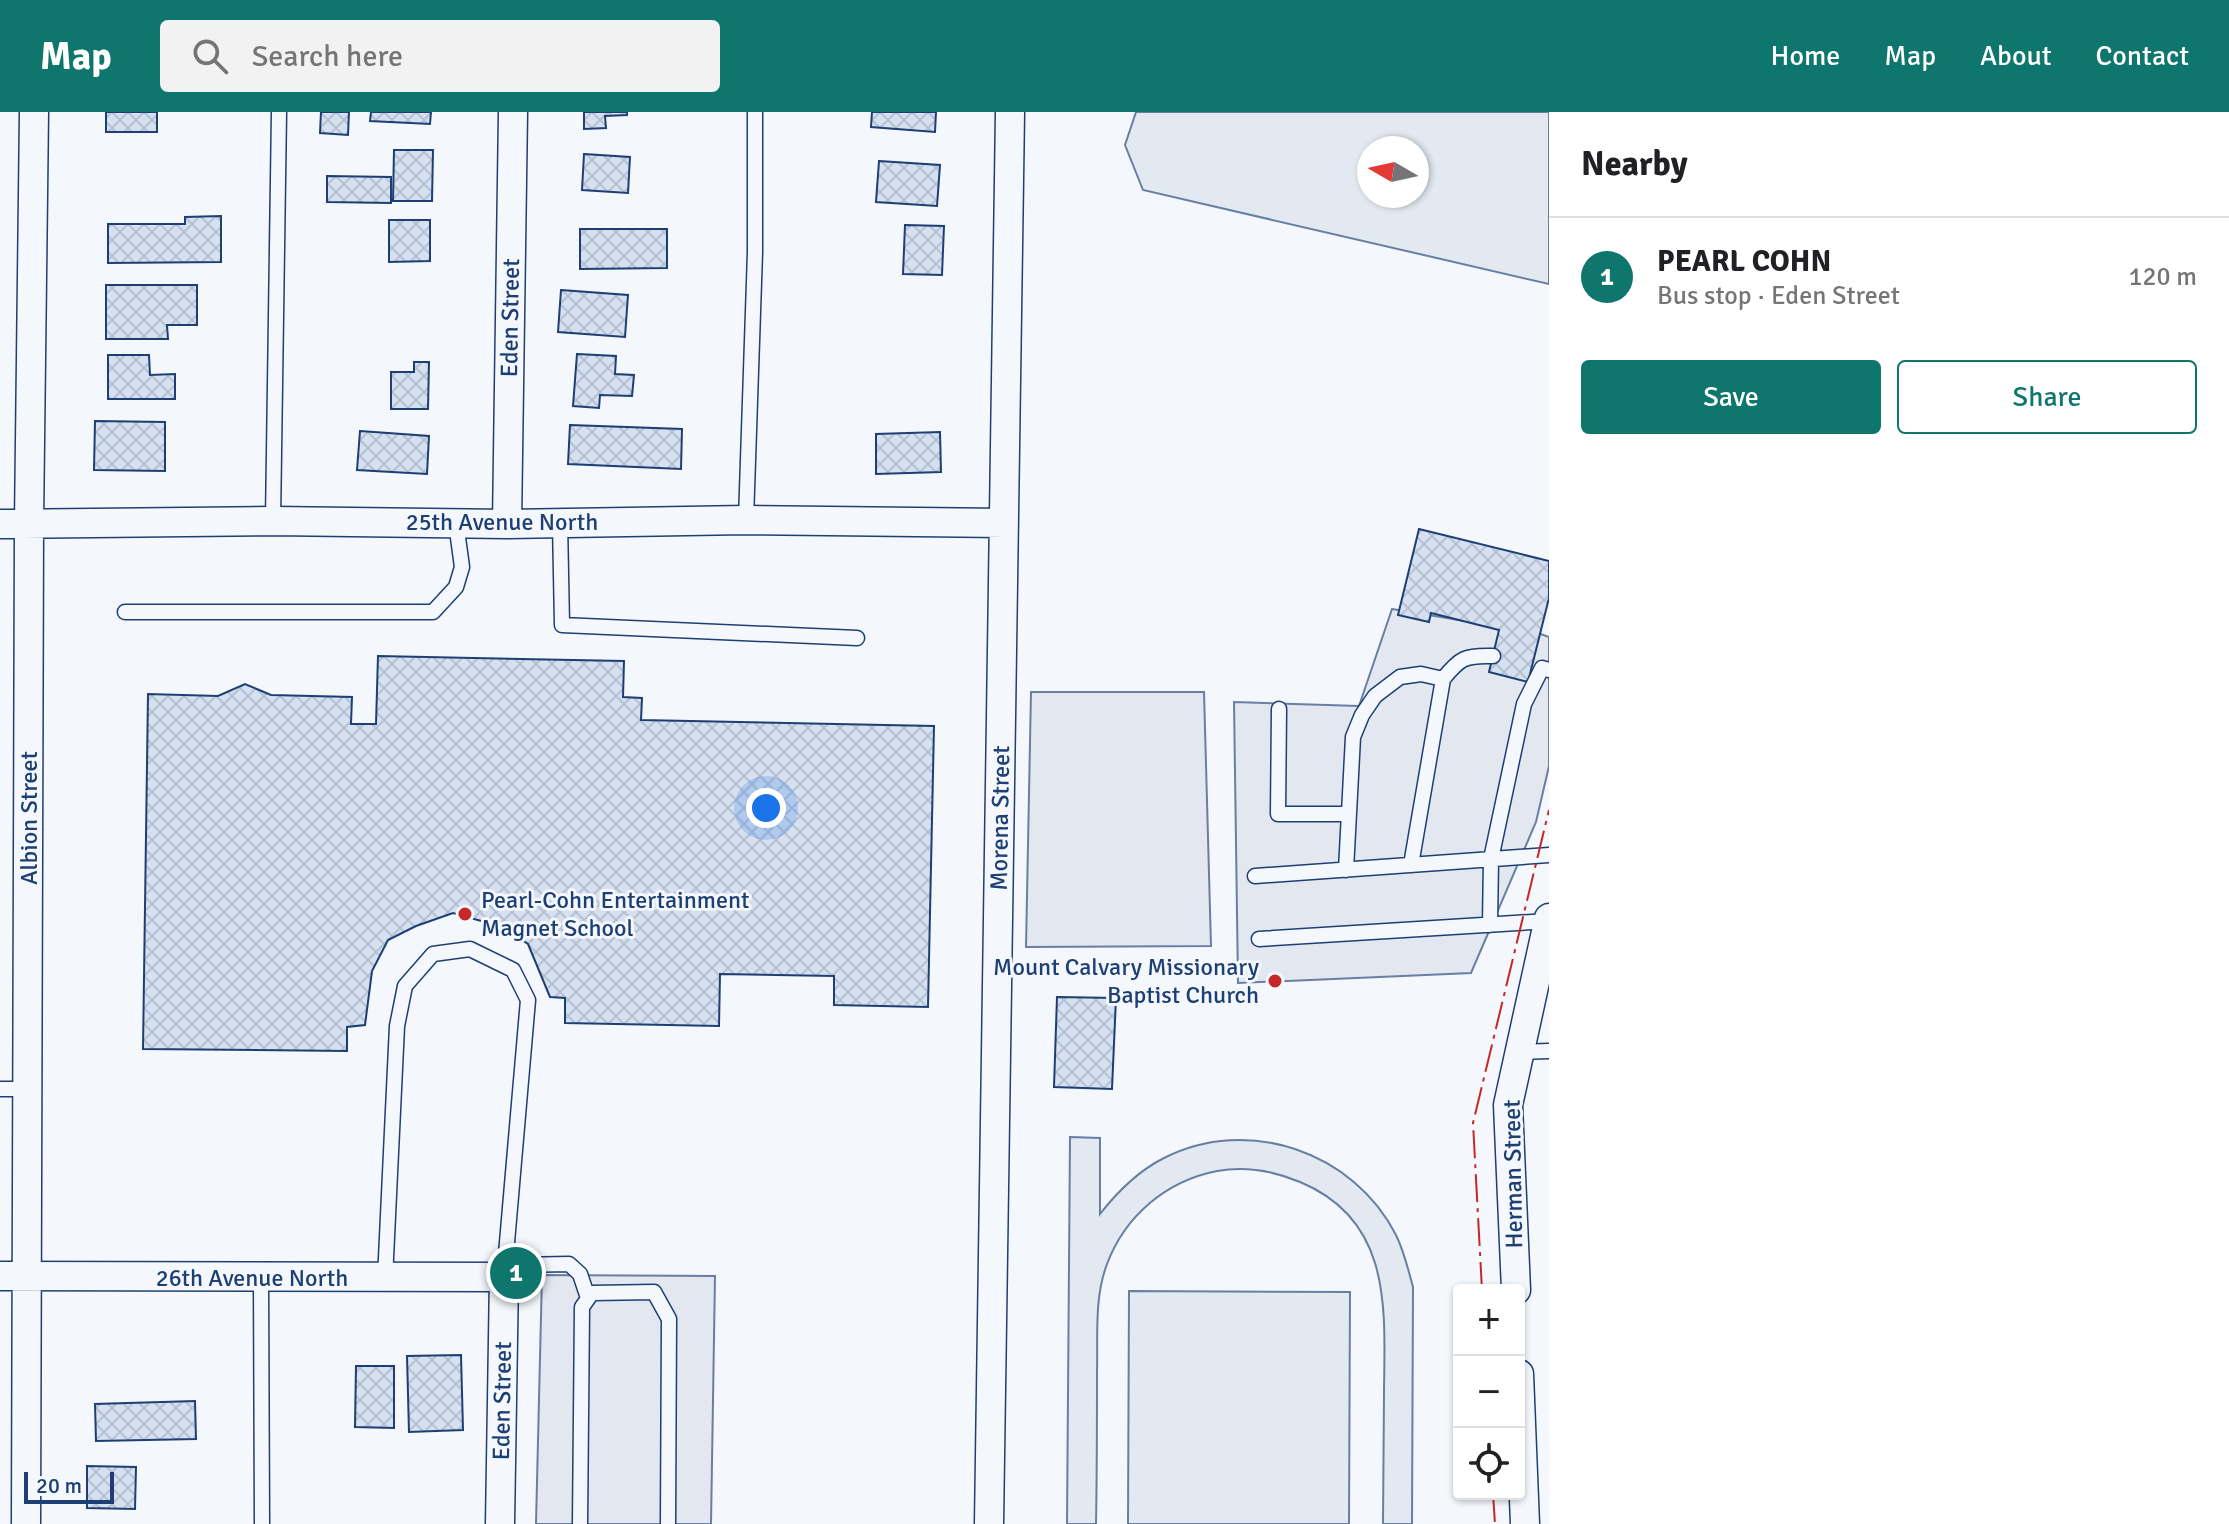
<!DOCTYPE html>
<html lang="en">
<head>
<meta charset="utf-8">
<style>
	body { margin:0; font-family:Signika,sans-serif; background:#f2f2f2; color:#202124 }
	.controls { position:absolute; right:24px; bottom:24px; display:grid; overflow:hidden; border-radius:8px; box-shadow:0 2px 6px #0004 }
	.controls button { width:72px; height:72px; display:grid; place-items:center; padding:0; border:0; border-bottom:2px solid #e0e0e0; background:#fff; color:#202124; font:40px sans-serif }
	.compass { position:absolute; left:1357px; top:24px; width:72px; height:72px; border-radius:50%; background:#fff; box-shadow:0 2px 6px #0004; rotate:279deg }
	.scale { position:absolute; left:24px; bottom:20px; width:90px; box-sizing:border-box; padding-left:8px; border:4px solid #1d3f73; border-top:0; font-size:22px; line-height:28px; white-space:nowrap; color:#1d3f73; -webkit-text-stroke:6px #f4f7fb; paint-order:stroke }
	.you { position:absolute; left:766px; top:696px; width:28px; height:28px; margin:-20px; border:6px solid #fff; border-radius:50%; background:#1a73e8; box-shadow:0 0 0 12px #1a73e833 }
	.badge { display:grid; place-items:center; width:52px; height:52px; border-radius:50%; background:#0f766e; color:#fff; font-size:26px; font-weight:700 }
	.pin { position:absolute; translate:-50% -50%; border:4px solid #fff; box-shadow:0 2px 8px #0006 }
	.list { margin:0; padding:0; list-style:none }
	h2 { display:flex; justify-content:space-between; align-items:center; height:104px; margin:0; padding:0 32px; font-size:34px }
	h2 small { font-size:26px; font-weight:400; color:#757577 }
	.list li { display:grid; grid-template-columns:52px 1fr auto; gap:24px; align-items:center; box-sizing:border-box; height:120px; padding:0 32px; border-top:2px solid #e0e0e0 }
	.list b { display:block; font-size:30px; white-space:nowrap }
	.list p { margin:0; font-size:26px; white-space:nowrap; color:#757577 }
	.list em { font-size:26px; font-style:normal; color:#757577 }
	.actions { display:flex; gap:16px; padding:24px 32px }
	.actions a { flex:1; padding:18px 0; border:2px solid #0f766e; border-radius:8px; text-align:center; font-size:28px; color:#0f766e }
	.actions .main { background:#0f766e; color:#fff }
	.icon { flex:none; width:44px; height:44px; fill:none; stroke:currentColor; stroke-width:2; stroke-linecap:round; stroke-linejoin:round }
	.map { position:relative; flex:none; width:1549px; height:1412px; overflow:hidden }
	header { display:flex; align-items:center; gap:48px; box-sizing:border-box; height:112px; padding:0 40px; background:#0f766e; color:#fff }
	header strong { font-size:38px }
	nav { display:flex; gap:44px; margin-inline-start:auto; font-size:28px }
	.search { width:560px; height:72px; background:#f2f2f2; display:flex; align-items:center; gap:20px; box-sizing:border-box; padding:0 28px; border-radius:8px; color:#757577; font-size:30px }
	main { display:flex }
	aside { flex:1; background:#fff }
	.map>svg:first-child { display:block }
</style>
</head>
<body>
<header>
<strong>Map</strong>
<div class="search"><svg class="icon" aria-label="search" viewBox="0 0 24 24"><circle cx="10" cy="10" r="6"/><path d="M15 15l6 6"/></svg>Search here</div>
<nav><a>Home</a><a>Map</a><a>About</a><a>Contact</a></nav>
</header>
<main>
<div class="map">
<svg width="1549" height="1412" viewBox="0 0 1549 1412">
	<defs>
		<pattern id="building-cross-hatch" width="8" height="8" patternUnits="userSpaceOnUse" patternTransform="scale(2)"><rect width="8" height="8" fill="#d5e0f0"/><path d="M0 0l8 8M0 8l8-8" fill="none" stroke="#b6c1d1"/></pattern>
	</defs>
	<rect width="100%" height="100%" fill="#f4f7fb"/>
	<!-- green -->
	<path fill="#e3e9f0" stroke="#687fa3" stroke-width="2" fill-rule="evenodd" d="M 1136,0 L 1549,0 L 1549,172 L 1143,78 L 1125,33 ZM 1369,36 L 1417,36 L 1417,84 L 1369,84 Z
		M 1070,1025 L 1100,1026 L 1100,1102 C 1118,1079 1138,1059 1164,1046 C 1248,1003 1354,1040 1396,1123 C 1404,1139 1408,1157 1413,1175 L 1412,1412 L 1383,1412 C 1383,1368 1384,1323 1384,1279 C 1385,1196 1392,1108 1300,1070 C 1274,1059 1246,1054 1217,1059 C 1166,1069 1125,1104 1107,1152 C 1094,1186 1098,1225 1097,1260 C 1097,1311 1097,1361 1096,1412 L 1067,1412 Z
		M 1129,1179 L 1350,1180 L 1349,1412 L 1128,1412 Z"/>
	<!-- parking -->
	<path fill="#e3e8f0" stroke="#687fa3" stroke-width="2" d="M 1392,497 L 1538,521 L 1549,525 L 1549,654 L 1536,710 L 1471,861 L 1238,871 L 1234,590 L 1359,594 Z
		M 1031,580 L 1204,580 L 1211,834 L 1026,835 Z
		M 542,1163 L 715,1164 L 711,1412 L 536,1412 Z"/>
	<!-- building -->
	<path fill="url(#building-cross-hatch)" stroke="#1d3f73" stroke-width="2" d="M 106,0 L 157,0 L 157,20 L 106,20 Z
		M 321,0 L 349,0 L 348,23 L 320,21 Z
		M 371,0 L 431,0 L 430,12 L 370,9 Z
		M 584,0 L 627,0 L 627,3 L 605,4 L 606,16 L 584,17 Z
		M 872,0 L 936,0 L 935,20 L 871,15 Z
		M 394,38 L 433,38 L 432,89 L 393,89 Z
		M 584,42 L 630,45 L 628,81 L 582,78 Z
		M 879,49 L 940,53 L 937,94 L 876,90 Z
		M 327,64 L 391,65 L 391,91 L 327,90 Z
		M 221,104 L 221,150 L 108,151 L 108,112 L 185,112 L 185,105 Z
		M 389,108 L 430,108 L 430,149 L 389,150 Z
		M 905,113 L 944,114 L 942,163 L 903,162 Z
		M 580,117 L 667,117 L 667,156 L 580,157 Z
		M 106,173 L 197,173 L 197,213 L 167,213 L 168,227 L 106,227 Z
		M 561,178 L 628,183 L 625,225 L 558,220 Z
		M 577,242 L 616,244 L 615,262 L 634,263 L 632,284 L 600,283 L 599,296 L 573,294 Z
		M 108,243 L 149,243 L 150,263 L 175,262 L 175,287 L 108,287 Z
		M 414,250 L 429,250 L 428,297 L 391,297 L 391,260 L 414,260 Z
		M 95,309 L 165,310 L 165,359 L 94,358 Z
		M 570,313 L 682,317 L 681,357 L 568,352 Z
		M 360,319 L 429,324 L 427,362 L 357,358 Z
		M 940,320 L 941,360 L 876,362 L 876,322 Z
		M 1419,417 L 1549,449 L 1549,486 L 1528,570 L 1489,560 L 1499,518 L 1431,501 L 1429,510 L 1398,503 Z
		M 378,544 L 624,549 L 623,585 L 642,586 L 641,608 L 934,614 L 928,895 L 834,893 L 834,864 L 720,862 L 719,914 L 565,911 L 565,886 L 550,885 L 528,832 L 499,814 L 453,801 L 416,814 L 388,828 L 372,859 L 365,913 L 347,915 L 347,939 L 143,937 L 148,582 L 218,584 L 245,572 L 271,583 L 352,585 L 351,612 L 376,612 Z
		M 1057,885 L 1116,886 L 1112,977 L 1054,975 Z
		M 461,1243 L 463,1318 L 409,1320 L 407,1244 Z
		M 356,1254 L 394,1254 L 394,1316 L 355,1315 Z
		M 195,1289 L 196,1327 L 96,1329 L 95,1292 Z
		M 87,1354 L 136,1355 L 135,1397 L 87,1396 Z"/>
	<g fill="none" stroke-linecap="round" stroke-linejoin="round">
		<defs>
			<path id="service" d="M 746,408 L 755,140 L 755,0
				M 273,409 L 279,0
				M 560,411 L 562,513 L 857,526
				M 125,500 L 433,500 L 456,475 L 462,455 L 456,411
				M 1443,567 C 1460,546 1465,543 1493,544
				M 1279,597 L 1278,702 L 1349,702
				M 1346,758 L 1353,625 L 1362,603 L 1375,584 L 1400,565 L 1421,562 L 1443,567 L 1411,753
				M 1255,764 L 1549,743
				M 1490,813 L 1491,747 L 1524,592 L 1542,556 L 1549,558
				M 1259,827 L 1548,809
				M 1519,940 L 1549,939
				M 0,977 L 29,977
				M 504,1165 L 517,1153 L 569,1152 L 580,1162 L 588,1186
				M 261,1166 L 262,1412
				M 385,1167 L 397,914 L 405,874 L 433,842 L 470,837 L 513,858 L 528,888 L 504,1165
				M 580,1412 L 582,1195 L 592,1181 L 654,1180 L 669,1207 L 668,1412"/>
			<path id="minor" d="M 0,412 L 273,409 L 507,412 L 746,408 L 1004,411
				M 507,412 L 513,0
				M 0,1164 L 504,1165 L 500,1412
				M 1516,1178 L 1508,993 L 1549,806
				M 1519,1262 L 1525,1412
				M 26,1412 L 29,412 L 34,0
				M 989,1412 L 1010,0"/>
		</defs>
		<!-- service casing -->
		<use href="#service" stroke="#1d3f73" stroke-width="17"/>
		<!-- minor casing -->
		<use href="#minor" stroke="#1d3f73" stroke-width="31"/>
		<!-- service -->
		<use href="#service" stroke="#f4f7fb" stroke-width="14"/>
		<!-- minor -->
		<use href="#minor" stroke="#f4f7fb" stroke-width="28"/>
		<!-- power -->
		<path stroke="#c62828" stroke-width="2" stroke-dasharray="28 6 4 6" stroke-linecap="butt" d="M 1482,1178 L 1473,1011 L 1549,698
			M 1493,1382 L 1495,1412"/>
	</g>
	<!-- markers -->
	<g fill="#c62828" stroke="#f4f7fb" stroke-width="3">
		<circle cx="465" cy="802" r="8"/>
		<circle cx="1275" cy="869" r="8"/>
	</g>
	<g text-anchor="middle" stroke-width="6" stroke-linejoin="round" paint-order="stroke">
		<!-- street labels -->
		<g font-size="24" fill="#1d3f73" stroke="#f4f7fb">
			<text transform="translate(510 206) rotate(-89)" y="8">Eden Street</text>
			<text x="502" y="418">25th Avenue North</text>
			<text transform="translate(29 706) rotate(-90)" y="8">Albion Street</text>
			<text transform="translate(1000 706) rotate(-89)" y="8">Morena Street</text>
			<text transform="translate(1513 1062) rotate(-91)" y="8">Herman Street</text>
			<text x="252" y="1174">26th Avenue North</text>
			<text transform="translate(502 1289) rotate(-89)" y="8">Eden Street</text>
		</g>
		<!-- poi labels -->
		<g font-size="24" fill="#1d3f73" stroke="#f4f7fb" text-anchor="start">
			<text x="481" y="796">Pearl-Cohn Entertainment<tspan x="481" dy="28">Magnet School</tspan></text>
			<text x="1259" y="863" text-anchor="end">Mount Calvary Missionary<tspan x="1259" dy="28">Baptist Church</tspan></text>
		</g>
	</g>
</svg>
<div class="controls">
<button>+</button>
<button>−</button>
<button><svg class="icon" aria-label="locate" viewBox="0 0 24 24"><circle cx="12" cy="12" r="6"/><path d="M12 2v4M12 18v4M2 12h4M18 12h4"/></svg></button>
</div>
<svg class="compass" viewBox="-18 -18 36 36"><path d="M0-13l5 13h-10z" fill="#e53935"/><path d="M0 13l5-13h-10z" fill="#757577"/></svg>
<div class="scale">20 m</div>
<div class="you"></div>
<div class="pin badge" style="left:516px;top:1161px">1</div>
</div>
<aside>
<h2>Nearby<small></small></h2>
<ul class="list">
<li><span class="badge">1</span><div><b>PEARL COHN</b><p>Bus stop · Eden Street</p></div><em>120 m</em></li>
</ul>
<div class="actions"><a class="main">Save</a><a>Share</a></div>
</aside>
</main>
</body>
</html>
